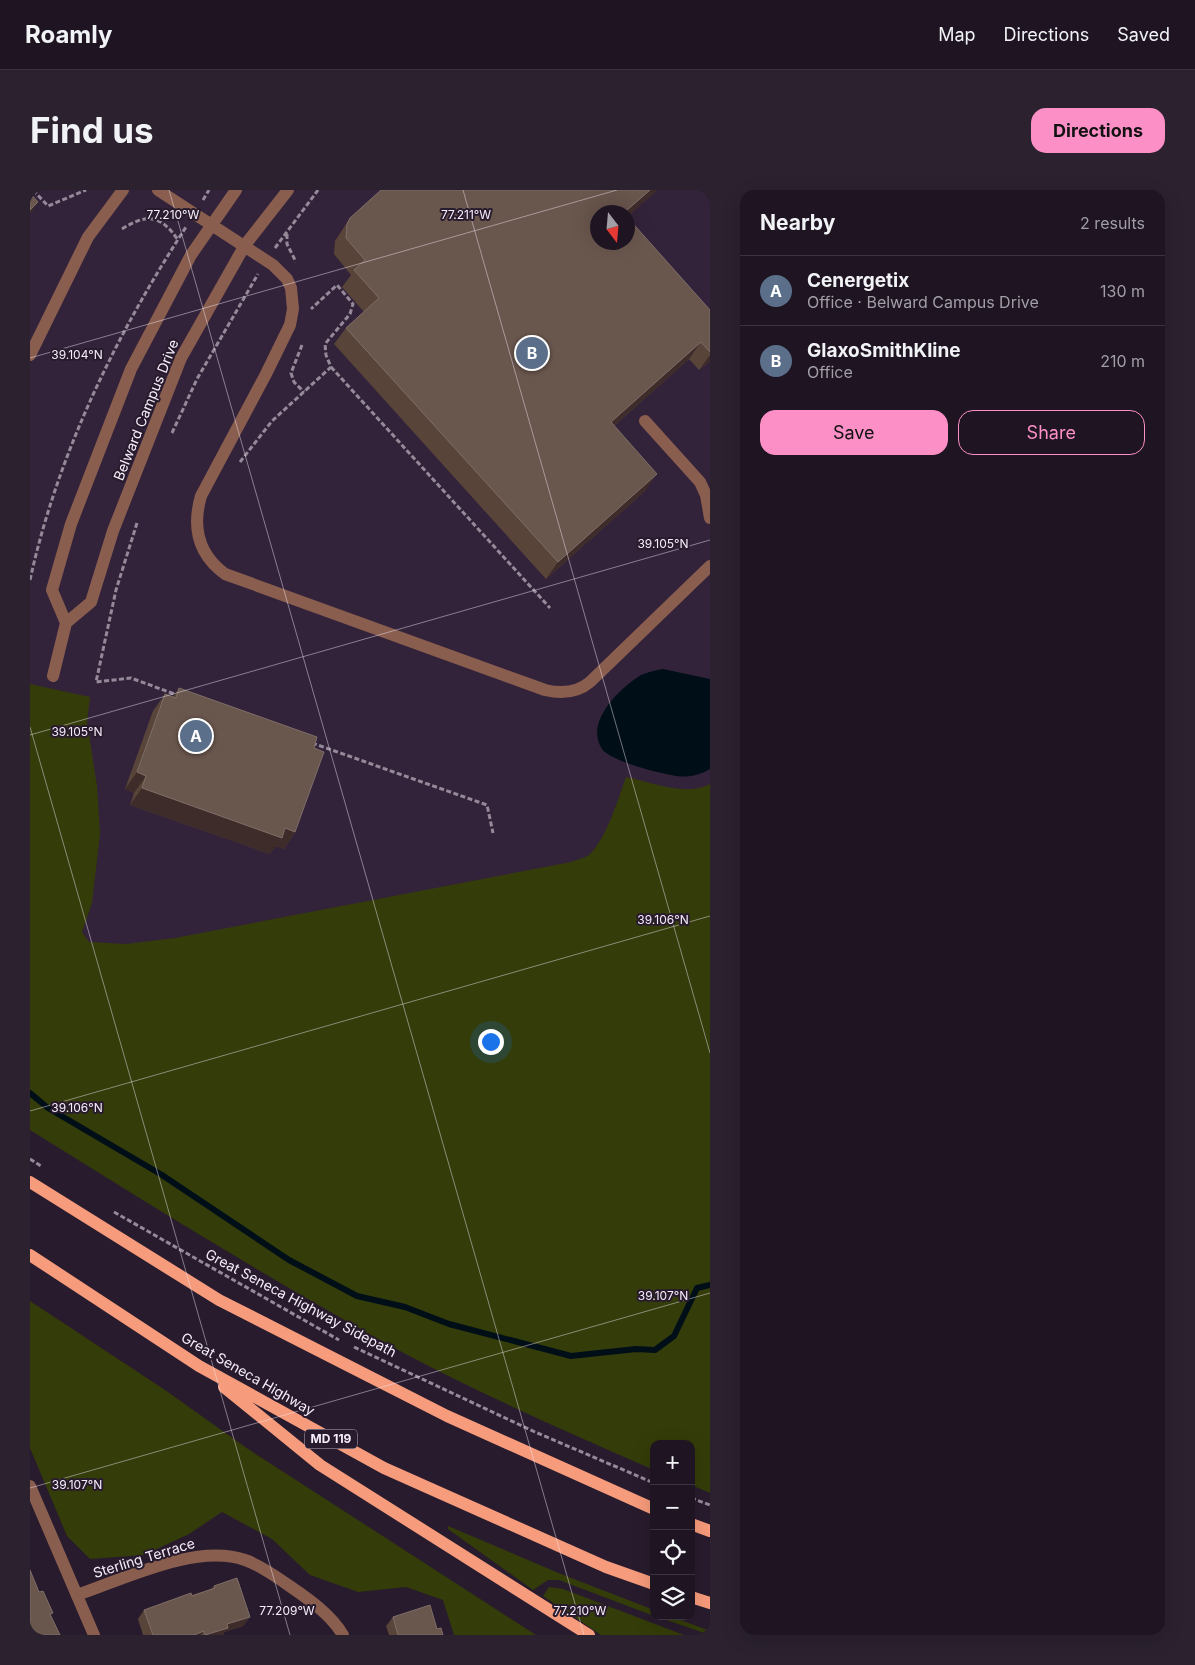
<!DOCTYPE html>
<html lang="en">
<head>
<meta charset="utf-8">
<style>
	body { margin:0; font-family:Inter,sans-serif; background:#2b212f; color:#f1f3f6 }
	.controls { position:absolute; right:15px; bottom:15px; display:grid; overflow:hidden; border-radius:10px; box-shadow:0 5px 20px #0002 }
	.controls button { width:45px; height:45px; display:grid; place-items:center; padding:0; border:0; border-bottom:1px solid #3c3340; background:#1e1422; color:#f1f3f6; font:25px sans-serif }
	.compass { position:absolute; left:560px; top:15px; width:45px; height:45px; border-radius:50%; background:#1e1422; box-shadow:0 5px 20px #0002; rotate:164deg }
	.you { position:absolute; left:460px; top:851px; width:18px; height:18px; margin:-12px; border:4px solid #fff; border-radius:50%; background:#1a73e8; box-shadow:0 0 0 8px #1a73e833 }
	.badge { display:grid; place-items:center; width:32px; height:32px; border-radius:50%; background:#fb8fc6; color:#fff; font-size:16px; font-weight:700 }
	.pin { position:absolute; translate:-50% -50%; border:2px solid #fff; box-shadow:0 1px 5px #0006 }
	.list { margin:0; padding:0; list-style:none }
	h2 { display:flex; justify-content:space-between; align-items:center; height:65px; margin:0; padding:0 20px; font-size:21px }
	h2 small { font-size:16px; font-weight:400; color:#a19ea5 }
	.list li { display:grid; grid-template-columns:32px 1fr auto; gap:15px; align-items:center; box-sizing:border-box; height:70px; padding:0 20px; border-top:1px solid #3c3340 }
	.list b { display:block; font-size:19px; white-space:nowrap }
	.list p { margin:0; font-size:16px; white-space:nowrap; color:#a19ea5 }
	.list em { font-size:16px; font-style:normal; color:#a19ea5 }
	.actions { display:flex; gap:10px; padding:15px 20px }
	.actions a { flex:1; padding:11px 0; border:1px solid #fb8fc6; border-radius:15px; text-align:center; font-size:18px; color:#fb8fc6 }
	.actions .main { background:#fb8fc6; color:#111 }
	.icon { flex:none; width:28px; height:28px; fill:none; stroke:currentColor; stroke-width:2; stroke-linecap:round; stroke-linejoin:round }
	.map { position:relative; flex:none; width:680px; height:1445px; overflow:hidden; border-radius:15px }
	header { display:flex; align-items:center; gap:30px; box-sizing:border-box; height:70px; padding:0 25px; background:#1e1422; border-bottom:1px solid #3c3340 }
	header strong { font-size:24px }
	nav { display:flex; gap:28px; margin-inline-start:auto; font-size:18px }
	.intro { display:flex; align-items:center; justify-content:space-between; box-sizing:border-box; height:120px; padding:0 30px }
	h1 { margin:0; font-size:35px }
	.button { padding:12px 22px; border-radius:15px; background:#fb8fc6; color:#111; font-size:18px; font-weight:700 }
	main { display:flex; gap:30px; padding:0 30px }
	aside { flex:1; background:#1e1422; border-radius:15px; box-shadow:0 5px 20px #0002 }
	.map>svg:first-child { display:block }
</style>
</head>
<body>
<header>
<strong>Roamly</strong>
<nav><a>Map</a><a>Directions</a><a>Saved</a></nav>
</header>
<div class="intro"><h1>Find us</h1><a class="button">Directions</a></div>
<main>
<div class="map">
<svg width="680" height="1445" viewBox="0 0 680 1445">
	<rect width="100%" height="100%" fill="#281b2d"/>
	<!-- built -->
	<path fill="#33233a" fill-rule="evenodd" d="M 0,0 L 680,0 L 680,718 L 0,808 ZM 568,22 L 598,22 L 598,52 L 568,52 Z"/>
	<!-- green -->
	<path fill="#343c09" d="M 0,494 L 60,507 L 57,532 L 67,596 L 70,644 L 62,713 L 52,742 L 59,752 L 96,754 L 145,748 L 541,672 C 546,670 555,668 559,665 C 577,648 588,609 596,587 C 622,592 655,607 680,594 L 680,1303 L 661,1295 L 661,1254 L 624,1254 L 624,1280 C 538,1242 452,1205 370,1161 C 244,1092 122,1016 0,940 Z
		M 0,1111 L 135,1200 L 218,1259 L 506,1445 L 424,1445 L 413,1410 L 376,1397 L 328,1402 L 280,1385 L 242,1349 L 192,1322 L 159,1344 L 114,1365 L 60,1369 L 37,1346 L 0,1258 Z
		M 418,1336 L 531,1384 L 624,1420 L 624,1426 L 529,1390 L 518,1390 L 503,1400 L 418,1339 Z
		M 519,1397 L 533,1399 L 654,1445 L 571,1445 L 513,1406 Z
		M 625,1426 L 640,1426 L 680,1441 L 680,1445 Z"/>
	<!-- water -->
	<path fill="#000e18" d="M 633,479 L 680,489 L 680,579 C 670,585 658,588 647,586 C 631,584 580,571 572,559 C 554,532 590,498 611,485 C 618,482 626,480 633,479 Z"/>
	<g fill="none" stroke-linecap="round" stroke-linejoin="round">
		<!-- stream -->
		<path stroke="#000e18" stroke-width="6" d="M 0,903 L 18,918 L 132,985 L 259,1070 L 327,1106 L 375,1117 L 419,1134 L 541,1166 L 606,1159 L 625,1160 L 644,1146 L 667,1098 L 680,1095"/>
		<!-- path -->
		<path stroke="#958a99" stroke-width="3" stroke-dasharray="5 2.5" stroke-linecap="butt" d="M 3,0 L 18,16 L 56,0
			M 173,10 L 179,0
			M 92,39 C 117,23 131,25 148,50
			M 257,44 L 257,54 L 266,72
			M 245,58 L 288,0
			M 272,155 L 261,183 L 264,192 L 274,202
			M 301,177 L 520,418
			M 142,243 L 167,189 L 228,84
			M 210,272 L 242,231 L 301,177 L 296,165 L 295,154 L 320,124 L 323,114 L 307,95 L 281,119
			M 107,333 L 86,400 L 66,492 L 101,488 L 147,505
			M 0,390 C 28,263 86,145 156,37
			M 282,553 L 457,615 L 463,643
			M 0,969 L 11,976
			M 84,1022 L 309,1150
			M 324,1157 L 505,1242 L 624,1293
			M 661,1308 L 680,1315"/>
		<!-- minor -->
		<path stroke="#8a5e4f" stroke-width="12" d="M 128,0 L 243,75 L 257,89 L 261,98 L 263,119 L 260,135 L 236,184 L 171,306 C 162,337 168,364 195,384 L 515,500 C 532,504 547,503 560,492 L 680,376
			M 0,165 L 58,47 L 93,0
			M 615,231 L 670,292 L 676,305 L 680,328
			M 36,433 L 61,412 L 83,341 L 151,168 L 215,55 L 258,0
			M 23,486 L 36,433 L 22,400 L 41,334 L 101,179 L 161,65 L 206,0
			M 0,1296 L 64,1445
			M 47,1405 C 94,1389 166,1353 215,1370 C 230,1375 247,1387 261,1397 C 280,1410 301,1425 313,1445"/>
		<!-- major -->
		<path stroke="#f69b7b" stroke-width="12" d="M 0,992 L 189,1110 L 417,1226 L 624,1319
			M 0,1065 L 169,1176 L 354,1278 L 576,1377 L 624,1394
			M 194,1197 L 290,1275 L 559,1445
			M 661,1334 L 680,1341
			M 661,1407 L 680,1413"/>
	</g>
	<!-- wall -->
	<path fill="#584439" d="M 627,0 L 598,26 L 598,22 L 568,22 L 680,120 L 680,171 L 669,180 L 659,169 L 584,236 L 615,301 L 516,389 L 304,154 L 316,138 L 334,122 L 312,97 L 321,85 L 304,64 L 305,51 L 320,28 Z
		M 149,498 L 284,558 L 265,642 L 254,659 L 246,656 L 240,664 L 100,615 L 104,603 L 95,599 L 123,521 L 135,504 L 143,507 Z
		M 184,1396 L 220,1427 L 213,1436 L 194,1442 L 193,1445 L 113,1445 L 108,1429 L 114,1420 L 181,1399 Z
		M 363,1427 L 407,1439 L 413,1445 L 359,1445 L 356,1436 Z"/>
	<!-- shaded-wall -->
	<path fill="#3e2c2b" d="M 620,0 L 627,0 L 598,26 L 598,22 L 595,22 Z
		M 8,12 L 0,24 L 0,20 Z
		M 671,152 L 659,169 L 569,249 L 581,232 Z
		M 680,165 L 680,171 L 669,180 Z
		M 627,284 L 615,301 L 516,389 L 528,372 Z
		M 107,582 L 116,586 L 104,603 L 95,599 Z
		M 112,598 L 255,638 L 265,642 L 254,659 L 246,656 L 240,664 L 100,615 Z
		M 220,1427 L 213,1436 L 194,1442 L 193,1445 L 175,1445 L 197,1434 Z
		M 174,1441 L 171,1445 L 164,1445 Z"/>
	<!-- building -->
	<path fill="#69564d" stroke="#7f6e68" d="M 351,0 L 620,0 L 595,22 L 568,22 L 568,52 L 598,52 L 598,28 L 680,120 L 680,162 L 671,152 L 581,232 L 627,284 L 528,372 L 316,138 L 349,108 L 324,80 L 335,70 L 316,48 L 317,34 L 320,28 Z
		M 0,3 L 8,12 L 0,20 Z
		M 149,498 L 287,547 L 284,558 L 294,562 L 265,642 L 255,638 L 252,648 L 112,598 L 116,586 L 107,582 L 135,504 L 146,508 Z
		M 0,1380 L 9,1402 L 13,1401 L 23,1423 L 20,1424 L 30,1445 L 0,1445 Z
		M 207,1388 L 220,1427 L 197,1434 L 198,1438 L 175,1445 L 174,1441 L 164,1445 L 123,1445 L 114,1420 L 161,1403 L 162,1406 L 185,1398 L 184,1396 Z
		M 400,1415 L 407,1439 L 411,1438 L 413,1445 L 368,1445 L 363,1427 Z"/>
	<!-- ticks -->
	<path fill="none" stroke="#f6eefa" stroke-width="1" stroke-opacity="0.45" d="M 139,0 L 554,1445M 433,0 L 680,863M 0,168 L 587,0M 0,537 L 260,1445M 0,545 L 680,350M 0,921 L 680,726M 0,1298 L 680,1103"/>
	<g text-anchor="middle" stroke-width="4" stroke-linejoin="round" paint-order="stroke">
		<!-- shield labels -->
		<rect fill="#281b2d" stroke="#b8afbc" stroke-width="1" x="275" y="1239.5" width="52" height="19" rx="4"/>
		<g font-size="12" font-weight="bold" fill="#f6eefa">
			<text x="301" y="1253">MD 119</text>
		</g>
		<!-- street labels -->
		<g font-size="14" fill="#f6eefa" stroke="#281b2d">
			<text transform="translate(116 220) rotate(-68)" y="5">Belward Campus Drive</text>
			<text transform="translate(271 1113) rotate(28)" y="5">Great Seneca Highway Sidepath</text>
			<text transform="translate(218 1184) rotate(30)" y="5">Great Seneca Highway</text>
			<text transform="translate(114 1368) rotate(-17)" y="5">Sterling Terrace</text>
		</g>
	</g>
	<g font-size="12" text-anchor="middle" fill="#f6eefa" stroke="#281b2d" stroke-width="4" stroke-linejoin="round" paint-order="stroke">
		<text x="143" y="29">77.210°W</text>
		<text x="436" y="29">77.211°W</text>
		<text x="47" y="169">39.104°N</text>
		<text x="633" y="358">39.105°N</text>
		<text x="47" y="546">39.105°N</text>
		<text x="633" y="734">39.106°N</text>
		<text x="47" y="922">39.106°N</text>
		<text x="633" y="1110">39.107°N</text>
		<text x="47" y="1299">39.107°N</text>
		<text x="257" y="1425">77.209°W</text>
		<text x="550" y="1425">77.210°W</text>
	</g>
</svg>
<div class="controls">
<button>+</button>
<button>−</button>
<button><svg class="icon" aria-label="locate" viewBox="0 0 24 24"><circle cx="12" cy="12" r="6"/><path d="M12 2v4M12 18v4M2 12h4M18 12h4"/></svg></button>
<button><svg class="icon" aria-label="layers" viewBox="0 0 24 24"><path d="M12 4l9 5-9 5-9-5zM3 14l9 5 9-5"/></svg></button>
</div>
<svg class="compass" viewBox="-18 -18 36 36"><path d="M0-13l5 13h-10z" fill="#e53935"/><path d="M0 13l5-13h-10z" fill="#a19ea5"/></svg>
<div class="you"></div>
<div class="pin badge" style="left:166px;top:546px;background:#5c6f8a">A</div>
<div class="pin badge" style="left:502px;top:163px;background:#5c6f8a">B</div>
</div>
<aside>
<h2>Nearby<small>2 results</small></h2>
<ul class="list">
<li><span class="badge" style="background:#5c6f8a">A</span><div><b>Cenergetix</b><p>Office · Belward Campus Drive</p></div><em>130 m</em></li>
<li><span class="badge" style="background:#5c6f8a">B</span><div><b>GlaxoSmithKline</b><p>Office</p></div><em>210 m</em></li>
</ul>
<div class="actions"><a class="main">Save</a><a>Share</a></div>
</aside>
</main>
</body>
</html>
